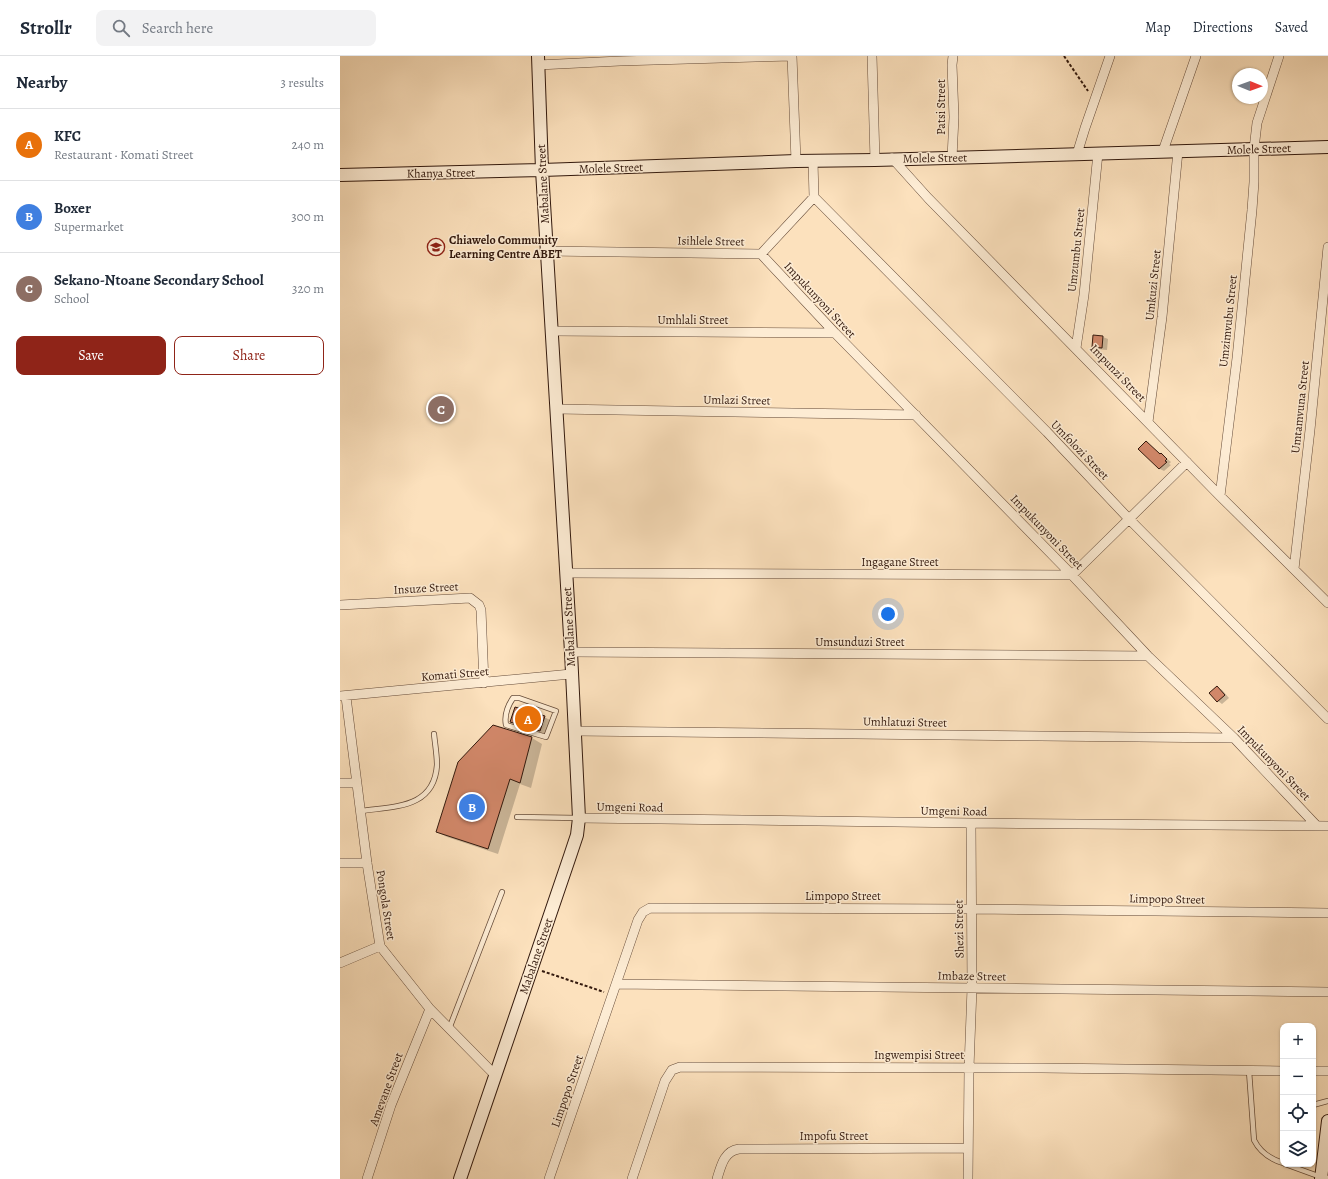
<!DOCTYPE html>
<html lang="en">
<head>
<meta charset="utf-8">
<style>
	body { margin:0; font-family:Alegreya,serif; background:#f2f2f3; color:#1f2937 }
	.controls { position:absolute; right:12px; bottom:12px; display:grid; overflow:hidden; border-radius:8px; box-shadow:0 1px 3px #0004 }
	.controls button { width:36px; height:36px; display:grid; place-items:center; padding:0; border:0; border-bottom:1px solid #e0e1e3; background:#fff; color:#1f2937; font:20px sans-serif }
	.compass { position:absolute; left:892px; top:12px; width:36px; height:36px; border-radius:50%; background:#fff; box-shadow:0 1px 3px #0004; rotate:91deg }
	.you { position:absolute; left:548px; top:558px; width:14px; height:14px; margin:-10px; border:3px solid #fff; border-radius:50%; background:#1a73e8; box-shadow:0 0 0 6px #1a73e833 }
	.badge { display:grid; place-items:center; width:26px; height:26px; border-radius:50%; background:#8f2418; color:#fff; font-size:13px; font-weight:700 }
	.pin { position:absolute; translate:-50% -50%; border:2px solid #fff; box-shadow:0 1px 4px #0006 }
	.list { margin:0; padding:0; list-style:none }
	h2 { display:flex; justify-content:space-between; align-items:center; height:52px; margin:0; padding:0 16px; font-size:17px }
	h2 small { font-size:13px; font-weight:400; color:#747a83 }
	.list li { display:grid; grid-template-columns:26px 1fr auto; gap:12px; align-items:center; box-sizing:border-box; height:72px; padding:0 16px; border-top:1px solid #e0e1e3 }
	.list b { display:block; font-size:15px; white-space:nowrap }
	.list p { margin:0; font-size:13px; white-space:nowrap; color:#747a83 }
	.list em { font-size:13px; font-style:normal; color:#747a83 }
	.actions { display:flex; gap:8px; padding:12px 16px }
	.actions a { flex:1; padding:9px 0; border:1px solid #8f2418; border-radius:8px; text-align:center; font-size:14px; color:#8f2418 }
	.actions .main { background:#8f2418; color:#fff }
	.icon { flex:none; width:22px; height:22px; fill:none; stroke:currentColor; stroke-width:2; stroke-linecap:round; stroke-linejoin:round }
	.map { position:relative; flex:none; width:988px; height:1123px; overflow:hidden }
	header { display:flex; align-items:center; gap:24px; box-sizing:border-box; height:56px; padding:0 20px; background:#fff; border-bottom:1px solid #e0e1e3 }
	header strong { font-size:19px }
	nav { display:flex; gap:22px; margin-inline-start:auto; font-size:14px }
	.search { width:280px; height:36px; background:#f2f2f3; display:flex; align-items:center; gap:10px; box-sizing:border-box; padding:0 14px; border-radius:8px; color:#747a83; font-size:15px }
	main { display:flex }
	aside { flex:1; background:#fff }
	.map>svg:first-child { display:block }
</style>
</head>
<body>
<header>
<strong>Strollr</strong>
<div class="search"><svg class="icon" aria-label="search" viewBox="0 0 24 24"><circle cx="10" cy="10" r="6"/><path d="M15 15l6 6"/></svg>Search here</div>
<nav><a>Map</a><a>Directions</a><a>Saved</a></nav>
</header>
<main>
<aside>
<h2>Nearby<small>3 results</small></h2>
<ul class="list">
<li><span class="badge" style="background:#e8710a">A</span><div><b>KFC</b><p>Restaurant · Komati Street</p></div><em>240 m</em></li>
<li><span class="badge" style="background:#3f7fe0">B</span><div><b>Boxer</b><p>Supermarket</p></div><em>300 m</em></li>
<li><span class="badge" style="background:#8d6e63">C</span><div><b>Sekano-Ntoane Secondary School</b><p>School</p></div><em>320 m</em></li>
</ul>
<div class="actions"><a class="main">Save</a><a>Share</a></div>
</aside>
<div class="map">
<svg width="988" height="1123" viewBox="0 0 988 1123">
	<rect width="100%" height="100%" fill="#fce1bd"/>
	<filter id="stains"><feTurbulence type="fractalNoise" baseFrequency=".005" numOctaves="4"/><feColorMatrix values="0 0 0 0 .2 0 0 0 0 .09 0 0 0 0 .02 0 0 0 .5 -.17"/></filter>
	<radialGradient id="worn" r=".72"><stop offset=".6" stop-color="#630" stop-opacity="0"/><stop offset="1" stop-color="#630" stop-opacity=".3"/></radialGradient>
	<!-- shadow -->
	<path fill="#0003" d="M 754,280 L 763,281 L 768,283 L 767,294 L 757,293 L 753,290 Z
		M 806,386 L 831,406 L 829,408 L 831,409 L 824,415 L 820,413 L 799,393 Z
		M 877,631 L 882,634 L 889,642 L 882,648 L 878,645 Z
		M 204,661 L 212,665 L 208,679 L 179,670 L 171,666 Z
		M 153,670 L 192,682 L 202,688 L 191,732 L 180,728 L 158,798 L 107,781 L 97,776 Z"/>
	<!-- building -->
	<path fill="#d18769" stroke="#33190d" d="M 753,279 L 763,280 L 762,292 L 752,291 Z
		M 806,385 L 820,398 L 821,397 L 827,403 L 825,405 L 827,406 L 819,413 L 798,393 Z
		M 877,630 L 885,639 L 877,646 L 869,637 Z
		M 175,651 L 205,660 L 200,675 L 170,666 Z
		M 153,669 L 192,681 L 180,727 L 170,723 L 148,793 L 96,776 L 118,706 Z"/>
	<g fill="none" stroke-linecap="round" stroke-linejoin="round">
		<defs>
			<path id="lane" d="M 173,642 L 179,642 L 216,655 L 206,681 L 166,669 C 164,659 167,651 173,642 Z
				M 21,755 C 54,750 94,753 97,709 C 97,699 95,688 94,678
				M 177,761 L 239,762
				M 109,973 L 162,836
				M 909,1015 L 914,1084 C 920,1096 930,1103 943,1107
				M 973,1049 L 988,1045
				M 945,1108 L 981,1121 L 988,1122"/>
			<path id="street" d="M 452,0 L 456,105
				M 532,0 L 535,104
				M 198,9 L 280,5 L 452,0
				M 823,95 L 856,0
				M 737,98 L 745,72 L 770,0
				M 552,102 L 588,142 L 880,440 L 988,547
				M 612,102 L 614,61 L 612,9 L 613,0
				M 474,141 L 707,376 L 789,463 L 988,663
				M 207,195 L 421,198 L 474,141 L 473,105
				M 421,198 L 495,277 L 732,519 L 808,600 L 894,682 L 976,769
				M 212,275 L 495,277
				M 736,292 L 744,239 L 758,97
				M 217,353 L 576,359
				M 808,366 L 822,261 L 838,95
				M 880,440 L 897,302 L 912,154 L 914,126 L 914,93 L 917,67 L 939,0
				M 954,513 L 970,374 L 988,191
				M 226,517 L 732,519 L 847,406
				M 0,549 L 130,542 L 139,549 L 141,554 L 144,627
				M 231,596 L 808,600
				M 0,640 L 231,618
				M 6,641 L 27,807 L 40,890 L 90,953 L 155,1019
				M 235,675 L 894,682
				M 0,727 L 17,727
				M 239,762 L 631,767 L 988,770
				M 0,807 L 27,807
				M 0,907 L 40,890
				M 276,928 L 988,936
				M 973,1015 L 988,1015
				M 27,1123 L 51,1049 L 90,953
				M 209,1123 L 298,864 L 303,856 L 310,852 L 631,853 L 988,857
				M 292,1123 L 325,1025 L 332,1014 L 340,1011 L 702,1012 L 943,1015
				M 377,1123 C 381,1110 384,1095 399,1093 L 628,1092
				M 628,1123 L 629,1012 L 632,932 L 631,767"/>
			<path id="secondary" d="M 0,119 L 202,114 L 456,105 L 535,104 L 988,91
				M 120,1123 L 230,800 L 237,779 L 239,762 L 231,596 L 202,114 L 198,0
				M 981,1123 L 988,1065"/>
		</defs>
		<!-- lane casing -->
		<use href="#lane" stroke="#654b39" stroke-width="6"/>
		<!-- street casing -->
		<use href="#street" stroke="#654b39" stroke-width="10"/>
		<!-- secondary casing -->
		<use href="#secondary" stroke="#33190d" stroke-width="14"/>
		<!-- path -->
		<path stroke="#33190d" stroke-width="2" stroke-dasharray="3 2" stroke-linecap="butt" d="M 724,0 L 748,35
			M 202,915 L 264,936"/>
		<!-- lane -->
		<use href="#lane" stroke="#fdecd4" stroke-width="4.5"/>
		<!-- street -->
		<use href="#street" stroke="#fdecd4" stroke-width="9"/>
		<!-- secondary -->
		<use href="#secondary" stroke="#fdecd4" stroke-width="12"/>
	</g>
	<!-- icons -->
	<defs>
		<symbol id="school-ring" viewBox="-11 -11 22 22"><circle r="9.5" fill="#fdecd4" stroke="#8f2418" stroke-width="1.5"/><path d="M0-5L7-2L0 1L-7-2ZM-4 1L0 2.5L4 1V4Q0 6-4 4Z" fill="#8f2418"/></symbol>
	</defs>
	<g fill-rule="evenodd">
		<use href="#school-ring" x="86" y="181" width="20" height="20"/>
	</g>
	<g text-anchor="middle" stroke-width="3" stroke-linejoin="round" paint-order="stroke">
		<!-- street labels -->
		<g font-size="12" fill="#33190d" stroke="#fdecd4">
			<text transform="translate(601 51) rotate(-90)" y="4">Patsi Street</text>
			<text transform="translate(919 93) rotate(-2)" y="4">Molele Street</text>
			<text transform="translate(595 102) rotate(-1)" y="4">Molele Street</text>
			<text transform="translate(271 112) rotate(-2)" y="4">Molele Street</text>
			<text transform="translate(101 117) rotate(-1)" y="4">Khanya Street</text>
			<text transform="translate(203 128) rotate(-93)" y="4">Mabalane Street</text>
			<text transform="translate(371 185) rotate(1)" y="4">Isihlele Street</text>
			<text transform="translate(736 194) rotate(-84)" y="4">Umzumbu Street</text>
			<text transform="translate(813 229) rotate(-84)" y="4">Umkuzi Street</text>
			<text transform="translate(480 244) rotate(47)" y="4">Impukunyoni Street</text>
			<text x="353" y="268">Umhlali Street</text>
			<text transform="translate(888 265) rotate(-84)" y="4">Umzimvubu Street</text>
			<text transform="translate(778 317) rotate(46)" y="4">Impunzi Street</text>
			<text transform="translate(397 344) rotate(1)" y="4">Umlazi Street</text>
			<text transform="translate(960 351) rotate(-84)" y="4">Umtamvuna Street</text>
			<text transform="translate(740 394) rotate(46)" y="4">Umfolozi Street</text>
			<text transform="translate(707 476) rotate(46)" y="4">Impukunyoni Street</text>
			<text x="560" y="510">Ingagane Street</text>
			<text transform="translate(86 532) rotate(-3)" y="4">Insuze Street</text>
			<text transform="translate(229 571) rotate(-93)" y="4">Mabalane Street</text>
			<text x="520" y="590">Umsunduzi Street</text>
			<text transform="translate(115 618) rotate(-5)" y="4">Komati Street</text>
			<text transform="translate(565 666) rotate(1)" y="4">Umhlatuzi Street</text>
			<text transform="translate(934 707) rotate(46)" y="4">Impukunyoni Street</text>
			<text transform="translate(290 751) rotate(1)" y="4">Umgeni Road</text>
			<text transform="translate(614 755) rotate(1)" y="4">Umgeni Road</text>
			<text x="503" y="844">Limpopo Street</text>
			<text transform="translate(827 843) rotate(1)" y="4">Limpopo Street</text>
			<text transform="translate(46 849) rotate(81)" y="4">Pongola Street</text>
			<text transform="translate(619 873) rotate(-91)" y="4">Shezi Street</text>
			<text transform="translate(196 900) rotate(-71)" y="4">Mabalane Street</text>
			<text transform="translate(632 920) rotate(1)" y="4">Imbaze Street</text>
			<text x="579" y="1003">Ingwempisi Street</text>
			<text transform="translate(46 1033) rotate(-70)" y="4">Amevane Street</text>
			<text transform="translate(227 1035) rotate(-71)" y="4">Limpopo Street</text>
			<text x="494" y="1084">Impofu Street</text>
		</g>
		<!-- poi labels -->
		<g font-size="12" font-weight="bold" fill="#33190d" stroke="#fdecd4" text-anchor="start">
			<text x="109" y="188">Chiawelo Community<tspan x="109" dy="14">Learning Centre ABET</tspan></text>
		</g>
	</g>
	<rect width="100%" height="100%" filter="url(#stains)"/>
	<rect width="100%" height="100%" fill="url(#worn)"/>
</svg>
<div class="controls">
<button>+</button>
<button>−</button>
<button><svg class="icon" aria-label="locate" viewBox="0 0 24 24"><circle cx="12" cy="12" r="6"/><path d="M12 2v4M12 18v4M2 12h4M18 12h4"/></svg></button>
<button><svg class="icon" aria-label="layers" viewBox="0 0 24 24"><path d="M12 4l9 5-9 5-9-5zM3 14l9 5 9-5"/></svg></button>
</div>
<svg class="compass" viewBox="-18 -18 36 36"><path d="M0-13l5 13h-10z" fill="#e53935"/><path d="M0 13l5-13h-10z" fill="#747a83"/></svg>
<div class="you"></div>
<div class="pin badge" style="left:188px;top:663px;background:#e8710a">A</div>
<div class="pin badge" style="left:132px;top:751px;background:#3f7fe0">B</div>
<div class="pin badge" style="left:101px;top:353px;background:#8d6e63">C</div>
</div>
</main>
</body>
</html>
